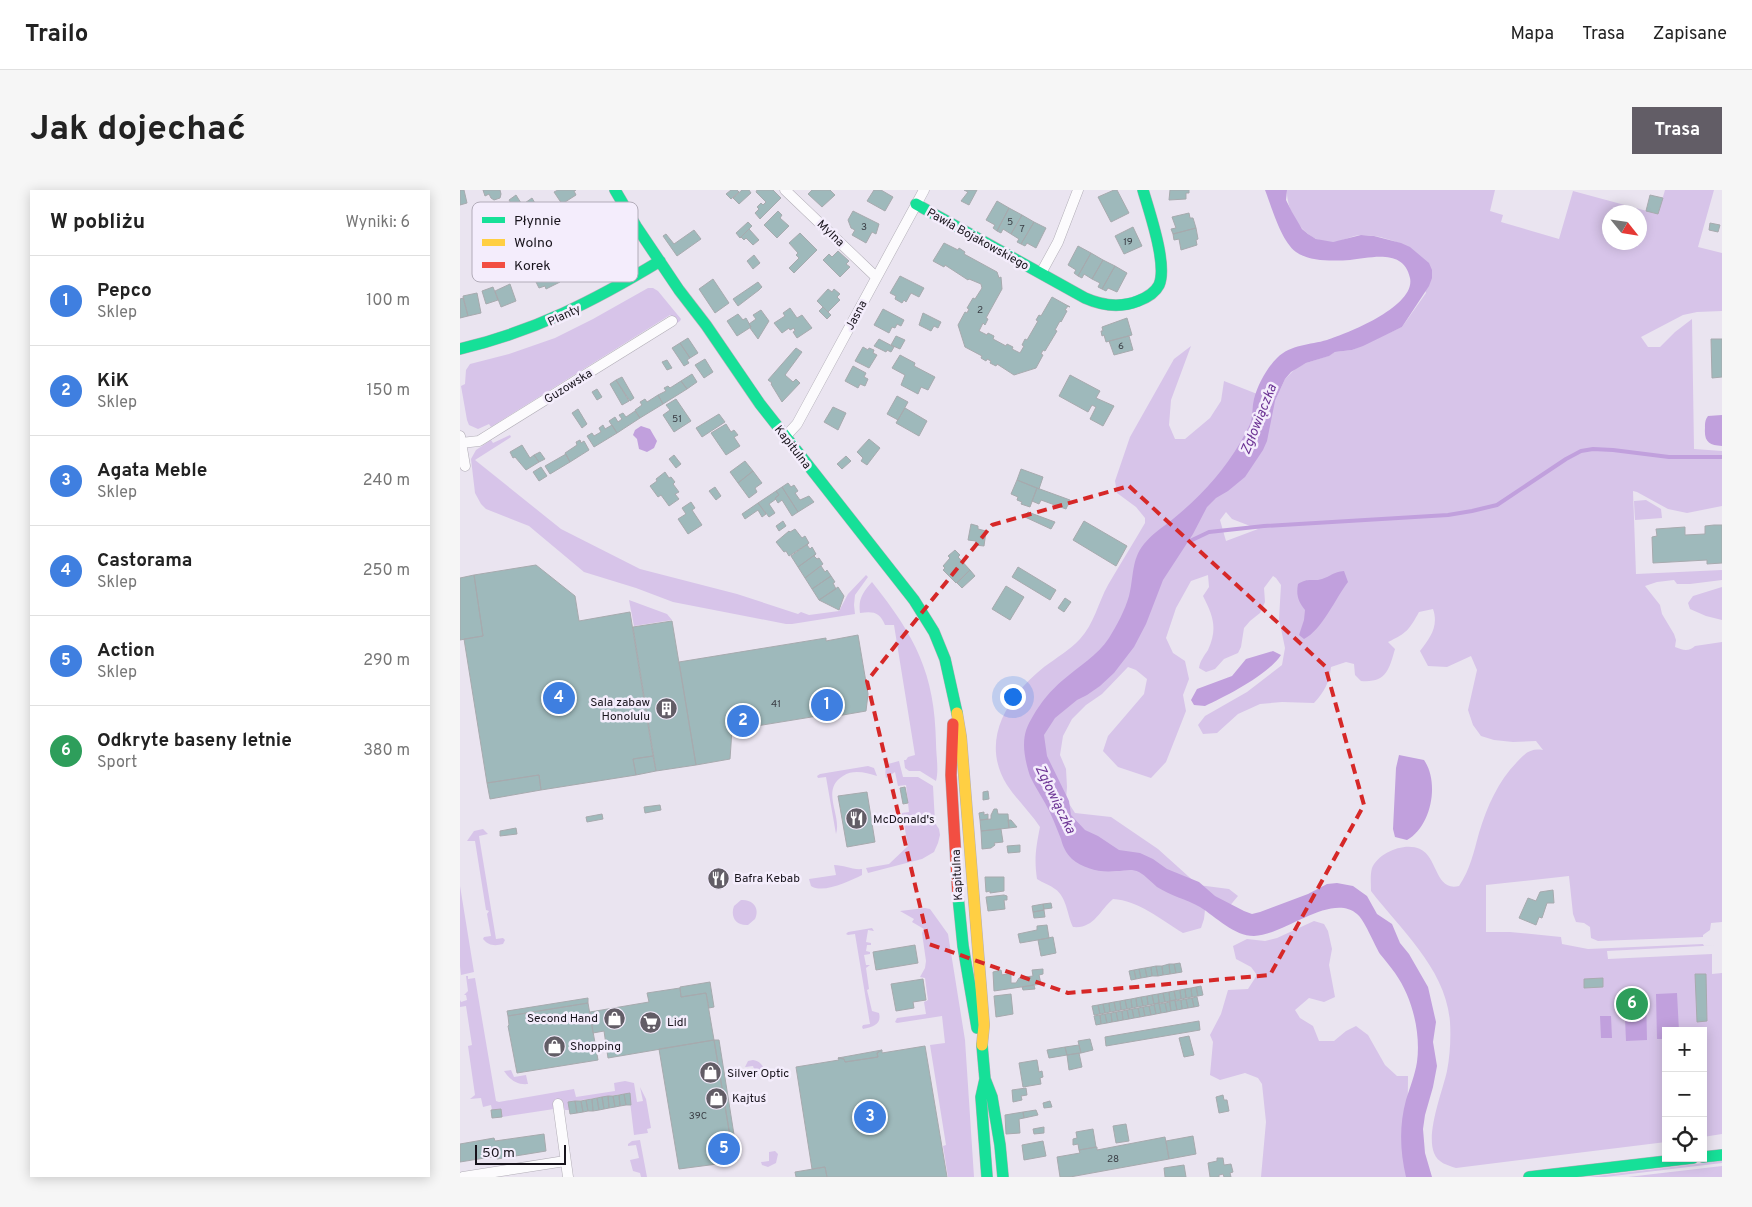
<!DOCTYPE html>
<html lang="pl">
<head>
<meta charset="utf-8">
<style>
	body { margin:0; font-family:Overpass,sans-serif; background:#f6f6f6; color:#222 }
	.controls { position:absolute; right:15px; bottom:15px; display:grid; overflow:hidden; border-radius:0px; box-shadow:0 2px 12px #0003 }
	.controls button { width:45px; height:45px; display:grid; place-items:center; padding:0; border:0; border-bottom:1px solid #e0e0e0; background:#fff; color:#222; font:25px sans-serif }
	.compass { position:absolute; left:1142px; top:15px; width:45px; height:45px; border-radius:50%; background:#fff; box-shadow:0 2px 12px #0003; rotate:120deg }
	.scale { position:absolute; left:15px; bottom:12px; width:91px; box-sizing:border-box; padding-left:5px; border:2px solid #18141c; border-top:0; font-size:14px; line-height:18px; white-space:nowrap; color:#18141c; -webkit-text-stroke:4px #f4edfc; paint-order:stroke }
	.you { position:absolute; left:552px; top:506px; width:18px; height:18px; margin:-12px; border:4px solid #fff; border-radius:50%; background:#1a73e8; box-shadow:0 0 0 8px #1a73e833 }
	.badge { display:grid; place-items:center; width:32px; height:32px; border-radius:50%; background:#625d66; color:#fff; font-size:16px; font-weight:700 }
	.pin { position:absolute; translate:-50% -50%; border:2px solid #fff; box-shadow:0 1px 5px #0006 }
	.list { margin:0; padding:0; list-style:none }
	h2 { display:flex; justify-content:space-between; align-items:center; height:65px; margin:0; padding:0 20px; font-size:21px }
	h2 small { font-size:16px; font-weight:400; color:#767676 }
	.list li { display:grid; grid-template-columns:32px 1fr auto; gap:15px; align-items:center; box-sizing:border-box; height:90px; padding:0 20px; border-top:1px solid #e0e0e0 }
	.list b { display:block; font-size:19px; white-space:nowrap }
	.list p { margin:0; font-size:16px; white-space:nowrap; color:#767676 }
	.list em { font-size:16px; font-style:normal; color:#767676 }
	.icon { flex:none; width:28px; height:28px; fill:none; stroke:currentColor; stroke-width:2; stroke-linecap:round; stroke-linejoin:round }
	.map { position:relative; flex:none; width:1262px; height:987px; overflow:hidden; border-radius:0px }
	header { display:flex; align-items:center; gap:30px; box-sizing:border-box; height:70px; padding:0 25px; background:#fff; border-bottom:1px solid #e0e0e0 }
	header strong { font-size:24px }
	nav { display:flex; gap:28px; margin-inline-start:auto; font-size:18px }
	.intro { display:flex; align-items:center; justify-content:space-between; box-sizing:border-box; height:120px; padding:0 30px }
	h1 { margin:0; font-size:35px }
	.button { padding:12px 22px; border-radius:0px; background:#625d66; color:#fff; font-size:18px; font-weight:700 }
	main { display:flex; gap:30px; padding:0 30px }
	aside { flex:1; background:#fff; border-radius:0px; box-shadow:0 2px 12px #0003 }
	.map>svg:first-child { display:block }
</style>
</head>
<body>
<header>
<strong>Trailo</strong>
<nav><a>Mapa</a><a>Trasa</a><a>Zapisane</a></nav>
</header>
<div class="intro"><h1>Jak dojechać</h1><a class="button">Trasa</a></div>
<main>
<aside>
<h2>W pobliżu<small>Wyniki: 6</small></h2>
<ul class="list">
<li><span class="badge" style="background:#3f7fe0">1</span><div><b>Pepco</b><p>Sklep</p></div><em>100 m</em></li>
<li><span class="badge" style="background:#3f7fe0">2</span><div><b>KiK</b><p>Sklep</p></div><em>150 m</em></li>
<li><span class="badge" style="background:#3f7fe0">3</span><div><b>Agata Meble</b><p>Sklep</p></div><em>240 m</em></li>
<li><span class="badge" style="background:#3f7fe0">4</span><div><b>Castorama</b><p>Sklep</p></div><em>250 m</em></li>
<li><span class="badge" style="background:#3f7fe0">5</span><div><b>Action</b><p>Sklep</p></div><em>290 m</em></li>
<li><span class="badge" style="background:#2e9e5b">6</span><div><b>Odkryte baseny letnie</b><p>Sport</p></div><em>380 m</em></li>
</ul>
</aside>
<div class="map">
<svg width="1262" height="987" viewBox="0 0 1262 987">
	<rect width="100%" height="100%" fill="#eae4f0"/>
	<!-- green -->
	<path fill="#d7c4e9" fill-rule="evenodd" d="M 827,0 L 1035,0 L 1030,21 L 1043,25 L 1041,32 L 1099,49 L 1113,1 L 1198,24 L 1205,0 L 1254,0 L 1238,57 L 1262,63 L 1262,121 L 1237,122 L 1223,125 L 1181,147 L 1188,157 L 1200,157 L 1215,142 L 1232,129 L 1234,259 L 1262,261 L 1262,316 L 1227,323 L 1208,319 L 1177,302 L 1173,301 L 1176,384 L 1262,380 L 1262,390 L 1230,394 L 1217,394 L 1214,390 L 1197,392 L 1185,396 L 1200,415 L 1202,424 L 1214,444 L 1216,450 L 1215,457 C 1222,460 1229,462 1235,456 L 1262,452 L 1262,732 L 1251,733 L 1250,740 L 1243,745 L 1243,747 L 1138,751 L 1131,748 L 1130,737 L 1124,733 L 1116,732 L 1113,724 L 1109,686 L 1026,695 L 1026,742 L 1050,742 L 1101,747 L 1102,754 L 1128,759 L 1243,754 L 1244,756 L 1262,755 L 1147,761 L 1148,769 L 1252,764 L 1252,784 L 1262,783 L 1262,944 L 1243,947 L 1243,841 L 1206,841 L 1206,952 L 996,978 C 987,975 978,973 974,963 C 966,943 982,903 987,881 C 990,866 991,848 990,832 C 986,779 941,740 911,701 C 911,693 910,685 912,678 C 919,662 945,652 960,659 C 978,667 975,702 999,696 C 1010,680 1014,661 1019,643 C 1027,617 1038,591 1057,572 C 1065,563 1071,558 1083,560 L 1076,551 L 1053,552 L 1034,550 L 1021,546 L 1013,535 L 1008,520 L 1017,480 L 1011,466 L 987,477 L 968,476 L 960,461 C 970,448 979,436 973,419 L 959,422 C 949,440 947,443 928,452 L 935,459 C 929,480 926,493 901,491 L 895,485 L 894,474 L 886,472 L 871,477 C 869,493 865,501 854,513 L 822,512 L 800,514 L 778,524 L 757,543 L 743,544 L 738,535 L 745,526 L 787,502 L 822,475 L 825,458 L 819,429 L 821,395 L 816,388 L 813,386 L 804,398 L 805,412 L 800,423 L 790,431 L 784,438 L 781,457 L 778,463 L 764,469 L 755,479 L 746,482 L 739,478 C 740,471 744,466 748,460 C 758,438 753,426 743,406 L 749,397 L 748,385 L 731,391 L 716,418 L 706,448 L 713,463 L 725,471 L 729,489 L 723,505 L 726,521 L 706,572 L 691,588 L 658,577 L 643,561 L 648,546 L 684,504 L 687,489 L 676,480 L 668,477 L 642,504 L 626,515 L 612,529 L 603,546 L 600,565 L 606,579 L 607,597 L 606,609 L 615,623 L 651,627 L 698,659 L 738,695 L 769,699 L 778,706 L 768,718 L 745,720 L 744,729 L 741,738 L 723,743 C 701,730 678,710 653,709 C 639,721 634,739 613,737 C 607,725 607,707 595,699 C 590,695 583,693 577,689 C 574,669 576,657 580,637 C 570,622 557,610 547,595 C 519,550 548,506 584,477 C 596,468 610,460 620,449 C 634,434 638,413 648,395 C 660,374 673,354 685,333 L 685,328 L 676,317 L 657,303 L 655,291 L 670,247 L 714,169 L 731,156 L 711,210 L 709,235 L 715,249 L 725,249 L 750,228 L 761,211 L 764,191 L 815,211 L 825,189 L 836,178 L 846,173 L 868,166 L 875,162 L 892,160 L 942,137 L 966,103 L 950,58 C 936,51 919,45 902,45 C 892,45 882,52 872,52 C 846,53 826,24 827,0 ZM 1150,22 L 1180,22 L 1180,52 L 1150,52 ZM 766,322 L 772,329 L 798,339 L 766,351 L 760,330 Z
		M 188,98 L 193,98 L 198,101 L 221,129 L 220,131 L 208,139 L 217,131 L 210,125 L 31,237 L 29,234 L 18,239 L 9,235 L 7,230 L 1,196 L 5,194 L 6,180 L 10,174 L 49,164 L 95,148 L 133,129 Z
		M 50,245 L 51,247 L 15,270 L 101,339 L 180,379 L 277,404 L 338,424 L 341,422 L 349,425 L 379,421 L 388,404 L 406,385 L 408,387 L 395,405 L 394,415 L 395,424 L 332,434 L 326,434 L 213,412 L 176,398 L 124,382 L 69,336 L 26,319 L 21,314 L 15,303 L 11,269 L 16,260 L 31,250 L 33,253 Z
		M 1186,310 L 1201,319 L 1202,328 L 1175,330 L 1174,311 Z
		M 412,392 C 455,446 475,483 476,553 C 476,565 479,580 476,591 L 460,581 L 449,581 L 445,578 L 444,570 L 446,570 L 448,567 L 455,565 L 434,435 L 425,435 C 420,422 413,421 400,423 C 398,409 403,402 412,392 Z
		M 1262,397 L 1262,430 L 1246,426 L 1230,419 L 1228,413 L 1233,406 Z
		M 169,410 L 207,424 L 212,430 L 174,436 Z
		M 439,571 L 443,587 L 458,587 L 473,596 L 475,633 L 479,639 L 480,645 L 478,653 L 474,662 L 462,669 L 408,683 L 406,678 L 429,674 L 448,656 L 442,623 L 449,622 L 446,595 L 438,596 L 435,582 L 426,588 C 425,582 425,578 428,574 Z
		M 408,576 L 414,578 L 417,586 C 406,583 394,579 383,586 C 360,600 382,625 376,644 L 366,587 L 358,588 L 357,586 L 360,584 Z
		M 23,639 L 28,644 L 19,646 L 36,749 L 43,748 L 45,750 L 43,754 C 35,756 29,756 23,749 L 24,747 L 31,746 L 27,724 L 29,721 L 26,720 L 15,651 L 7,651 L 14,641 Z
		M 374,675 C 384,675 392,680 402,679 L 402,685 C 390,691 363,704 351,696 L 349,689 L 376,685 Z
		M 0,696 L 14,782 L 1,785 L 0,776 Z
		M 281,710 C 293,709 300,718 295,729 L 288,735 C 276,736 270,727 274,716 Z
		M 465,718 L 470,719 L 488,744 L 505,850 L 514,987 L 488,987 L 483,956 L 486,955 L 470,855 L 485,853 L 482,826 L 437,833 L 435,832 L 437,828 L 466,824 L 464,812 L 468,810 L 465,788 L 460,787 L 465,778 L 466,771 L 462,743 L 464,739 L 452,732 L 454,729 L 440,721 Z
		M 854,731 L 864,734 L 868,741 L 872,759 L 869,775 L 875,807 L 864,812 L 849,808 L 835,820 L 840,828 L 853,836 L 859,851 L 874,851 L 886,841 L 896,836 L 908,845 L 925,875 L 937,886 L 948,886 L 947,987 L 801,987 L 806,932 L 802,894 L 798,888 L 785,883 L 760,890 L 750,885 L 753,852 L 750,845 L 761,824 L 768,800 L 788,799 L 797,785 L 791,777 L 776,769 L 773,756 L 787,749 L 805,751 L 817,748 Z
		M 412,738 L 414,741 L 408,740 L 406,752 L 411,753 L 411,755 L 407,755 L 406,761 L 410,762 L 410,764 L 404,765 L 406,775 L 410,775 L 406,778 L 409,799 L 407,800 L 412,821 L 419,823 C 422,834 413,837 403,839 L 402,837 L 403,835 L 410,834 L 395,744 L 388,745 L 386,744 L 388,742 Z
		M 6,786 L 8,786 L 8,789 L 15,788 L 36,911 L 39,912 L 114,899 L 116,907 L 155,901 L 154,893 L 165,891 L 174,893 L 177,912 L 183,911 L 180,897 L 186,909 L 191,938 L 187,939 L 188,943 L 174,945 L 169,903 L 109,912 L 110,920 L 105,920 L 102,913 L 94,919 L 42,927 L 40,919 L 32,920 L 31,915 L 23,917 L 21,908 L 10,909 L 15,905 L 8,856 L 12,855 L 6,816 L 0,817 L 0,810 L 1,812 L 7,810 L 6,805 L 4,805 L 8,801 Z
		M 293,870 C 299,871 304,875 304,881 L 302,884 L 296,885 L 293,876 L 285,877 L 288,871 Z
		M 51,880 L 54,887 L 66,885 L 68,894 C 57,895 50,890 44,881 Z
		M 180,950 L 187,987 L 181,987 L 180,983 L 173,981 L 170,970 L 179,968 L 176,955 L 168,956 L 168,954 L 172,951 Z
		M 315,961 L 318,964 L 316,973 L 308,977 L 302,975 L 301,972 L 309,971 L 309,962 Z
		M 1262,971 L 1262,973 L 1145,987 L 1128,987 Z
		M 1262,976 L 1262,987 L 1168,987 Z"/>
	<!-- water -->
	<path fill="#c1a0dd" d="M 805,0 L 827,0 L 826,10 L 832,22 L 842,39 L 848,44 L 856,49 L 873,52 L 901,45 L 914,46 L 941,53 L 950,57 L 969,73 L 972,80 L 972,88 L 969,96 L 942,137 L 903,156 L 892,160 L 875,162 L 869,166 L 846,173 L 831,182 L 825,189 L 815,211 L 807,251 L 803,260 L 785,287 L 768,301 L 756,308 L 747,317 L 733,344 L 703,390 L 686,434 L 674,457 L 654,483 L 640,496 L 627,505 L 617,510 L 595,528 L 584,545 L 587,566 L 609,611 L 611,625 L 625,640 L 638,646 L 659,660 L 680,663 L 693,669 L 707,679 L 739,692 L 755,706 L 784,721 L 792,724 L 800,722 L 848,704 L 867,694 L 877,693 L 893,696 L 907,706 L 917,724 L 932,734 L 940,753 L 949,764 L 968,797 L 976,832 L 973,852 L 977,876 L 973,897 L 965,925 L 963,939 L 965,963 L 972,987 L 946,987 C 940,961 939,936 946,910 C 950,897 955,885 957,872 C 961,842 952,807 935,783 C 930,776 925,770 920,764 C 914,754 904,729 897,724 C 871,702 823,746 794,746 C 774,746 756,727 740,717 C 726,709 711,706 697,697 C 691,692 686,686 679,682 C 671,678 665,681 656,681 C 641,683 624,679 612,669 C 606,663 603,657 601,649 C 596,637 592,625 585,613 C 580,604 574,595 570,586 C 567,577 564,565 564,555 C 564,543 567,536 573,526 C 581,512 591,500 603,490 C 619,476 637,466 649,448 C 657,435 665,420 669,406 C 674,387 671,370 684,354 C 692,344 703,337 713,329 C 740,307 763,282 780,253 C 784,246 788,239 791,232 C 793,224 792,216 794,209 C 798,194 807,178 817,168 C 831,154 850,155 867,150 C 889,143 956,116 950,88 C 944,58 910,68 890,70 C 874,71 850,72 836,62 C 821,51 812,18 805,0 Z
		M 1262,225 L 1262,256 C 1249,255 1244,252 1245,238 C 1245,233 1245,230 1248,226 Z
		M 181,236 L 190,239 L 197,251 L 194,258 L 187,262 L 179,259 L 177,249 L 173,245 L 175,240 Z
		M 884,381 L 888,392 C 875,409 862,440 844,449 L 839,445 L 844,430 L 845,420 C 838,411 836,405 838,394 C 849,387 852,392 862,389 C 871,386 873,382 884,381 Z
		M 813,461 L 821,465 C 809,484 767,506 745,516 L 734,515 L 731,510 L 737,499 L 772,486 L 786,469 Z
		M 939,565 L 964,570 C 980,593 971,637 947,650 L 935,647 L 933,639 L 936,578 Z
		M 1217,803 L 1219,841 L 1206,841 L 1206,849 L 1197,849 L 1196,804 Z
		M 1186,804 L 1187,850 L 1166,851 L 1164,805 Z
		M 1140,826 L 1151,826 L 1152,848 L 1141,848 Z"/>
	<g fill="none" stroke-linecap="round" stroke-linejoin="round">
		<!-- stream -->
		<path stroke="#c1a0dd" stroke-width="4" d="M 725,348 L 730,351 L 749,342 L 804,336 L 988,325 L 1012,321 L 1037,315 L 1106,269 L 1121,261 L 1133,259 L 1153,260 L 1209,267 L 1262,267"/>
	</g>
	<!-- building -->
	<path fill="#9eb9bb" stroke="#a7aaae" d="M 0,0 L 4,0 L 7,13 L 0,15 Z
		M 23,0 L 40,0 L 41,4 L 40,8 L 34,10 L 31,8 L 29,4 L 25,6 Z
		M 98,0 L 116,0 L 114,1 L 116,5 L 102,14 L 94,2 Z
		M 271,0 L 277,0 L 279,2 L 271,9 L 266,4 Z
		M 282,0 L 289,0 L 291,3 L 279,14 L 273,8 Z
		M 297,0 L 313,0 L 321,8 L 300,29 L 295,23 L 299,19 L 297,17 L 301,13 L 303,15 L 306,12 L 296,2 Z
		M 352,0 L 370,0 L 375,5 L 362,17 L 348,4 Z
		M 414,0 L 421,0 L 433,7 L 425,21 L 407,11 Z
		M 504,0 L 517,0 L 509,15 L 501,11 L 508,2 Z
		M 654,0 L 657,0 L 669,23 L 651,32 L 638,7 Z
		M 710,0 L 729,0 L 729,3 L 726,3 L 726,9 L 709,10 Z
		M 56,5 L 71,29 L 63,34 L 61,29 L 57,31 L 54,27 L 58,25 L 49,10 Z
		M 1190,5 L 1203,8 L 1198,24 L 1186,21 Z
		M 72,8 L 79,20 L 82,18 L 83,21 L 90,17 L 93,17 L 98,25 L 82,36 L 75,26 L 71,29 L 62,15 Z
		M 537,11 L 549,18 L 537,41 L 533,38 L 535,35 L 526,30 Z
		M 549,18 L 562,25 L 551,44 L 543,39 L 541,43 L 537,41 Z
		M 318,21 L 322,25 L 320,28 L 329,36 L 317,48 L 304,35 Z
		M 393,21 L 419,34 L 416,44 L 412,42 L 406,53 L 392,45 L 395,40 L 391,38 L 388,30 Z
		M 729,23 L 730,28 L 733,28 L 736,38 L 713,44 L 711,39 L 716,38 L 712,27 Z
		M 562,25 L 574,32 L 561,54 L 557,52 L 559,49 L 551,44 Z
		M 288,32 L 292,36 L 280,48 L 276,43 Z
		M 574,32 L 586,38 L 576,58 L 567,53 L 565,56 L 561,54 Z
		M 1250,33 L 1260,35 L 1258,42 L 1249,40 Z
		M 673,37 L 682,56 L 664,64 L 655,46 Z
		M 736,38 L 738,49 L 736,50 L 737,55 L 721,60 L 719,49 L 714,50 L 713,44 Z
		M 289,39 L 299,50 L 293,55 L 286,48 L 284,50 L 281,47 Z
		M 234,40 L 241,49 L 217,66 L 203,46 L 206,44 L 214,54 Z
		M 340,43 L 357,60 L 334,83 L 329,78 L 339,68 L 336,65 L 338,63 L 329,53 Z
		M 484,53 L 498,60 L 499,58 L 505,62 L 504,64 L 537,82 L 539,88 L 541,87 L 542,99 L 526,128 L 528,129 L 525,135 L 523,133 L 519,141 L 527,145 L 528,143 L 534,146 L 533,149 L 546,156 L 547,154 L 553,157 L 552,159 L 560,163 L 564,156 L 562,155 L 565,149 L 567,150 L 578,131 L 576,130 L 579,125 L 581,126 L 592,107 L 610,117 L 608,116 L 605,120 L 607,121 L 601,132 L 600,131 L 595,140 L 597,141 L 585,161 L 583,160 L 581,164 L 583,165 L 576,178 L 554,185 L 537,174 L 536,176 L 530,173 L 531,171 L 527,169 L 526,171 L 521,168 L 522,166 L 505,157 L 498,135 L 505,122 L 507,123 L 509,119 L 507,118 L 513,108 L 515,109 L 522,98 L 521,94 L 509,89 L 508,90 L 485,75 L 484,77 L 473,71 Z
		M 618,56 L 631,63 L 618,86 L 614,83 L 616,80 L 608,75 Z
		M 378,61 L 389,71 L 386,74 L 390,77 L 380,87 L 363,70 L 369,64 L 372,67 Z
		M 631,63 L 643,70 L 632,89 L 624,84 L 622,88 L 618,86 Z
		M 294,65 L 300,73 L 293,79 L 287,71 Z
		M 643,70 L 655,76 L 642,99 L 638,97 L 640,93 L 632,89 Z
		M 655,76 L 667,83 L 657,102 L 648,98 L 646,101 L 642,99 Z
		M 94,78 L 100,92 L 86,99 L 85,96 L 79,98 L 73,86 L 78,83 L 79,85 Z
		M 440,86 L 464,98 L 459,107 L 451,103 L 446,112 L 444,110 L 442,113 L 435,109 L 436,106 L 430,103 Z
		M 253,89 L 269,113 L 255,123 L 239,99 Z
		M 298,92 L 302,97 L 299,100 L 278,116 L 273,109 Z
		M 50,94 L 56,111 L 41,117 L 35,101 Z
		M 33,97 L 38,110 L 26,114 L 22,101 Z
		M 368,99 L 372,102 L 374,99 L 380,104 L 377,107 L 380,110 L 368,122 L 357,111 Z
		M 17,103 L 21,123 L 8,126 L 3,106 Z
		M 3,108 L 8,126 L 0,128 L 0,109 Z
		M 363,117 L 371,125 L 367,129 L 359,121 Z
		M 330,118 L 337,128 L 342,125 L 352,138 L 337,148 L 333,142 L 335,141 L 334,138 L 330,140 L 329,138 L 322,143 L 314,133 L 325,126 L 323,123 Z
		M 423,119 L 444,130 L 441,136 L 437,134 L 435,138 L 432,137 L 429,143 L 414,135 Z
		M 301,120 L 309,131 L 298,149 L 290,138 L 291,137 L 289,134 L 296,129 L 293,125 Z
		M 463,123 L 481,132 L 478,138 L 474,136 L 471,141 L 459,135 Z
		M 278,124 L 283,130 L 286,128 L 291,137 L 277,146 L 267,131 Z
		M 667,128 L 672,145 L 646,152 L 644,145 L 642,146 L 641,141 L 643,141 L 642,137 Z
		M 436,146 L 445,150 L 440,159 L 431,155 Z
		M 669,146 L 673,160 L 654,165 L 649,151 Z
		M 228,148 L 238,163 L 230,168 L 220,153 Z
		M 419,149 L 434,157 L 431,162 L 427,160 L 426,162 L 414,156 Z
		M 1251,149 L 1262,149 L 1262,187 L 1252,188 Z
		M 220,153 L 230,168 L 227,170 L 229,173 L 224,176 L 212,158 Z
		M 403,157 L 408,160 L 409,158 L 414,160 L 413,163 L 417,165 L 409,178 L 395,171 Z
		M 336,158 L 342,162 L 325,185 L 333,192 L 336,189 L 340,193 L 322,212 L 311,194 L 312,193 L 308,190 Z
		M 440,165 L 455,173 L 454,176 L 475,187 L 468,200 L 461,197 L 458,204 L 441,195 L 445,185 L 432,178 Z
		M 245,169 L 253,182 L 244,188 L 235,175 Z
		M 207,170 L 212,178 L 207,180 L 202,172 Z
		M 393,176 L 406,183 L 404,187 L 408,189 L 405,196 L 400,194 L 398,198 L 385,191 Z
		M 232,184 L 237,192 L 227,199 L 221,191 Z
		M 610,185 L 640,201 L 636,208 L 654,216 L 643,236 L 630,229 L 636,217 L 632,215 L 628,222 L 599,206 Z
		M 162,187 L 174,208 L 170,211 L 156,190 Z
		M 156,190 L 169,211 L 162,215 L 150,194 Z
		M 221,191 L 227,199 L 203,214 L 198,205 L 206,201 L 204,198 L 208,196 L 210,198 Z
		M 137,199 L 142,207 L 137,210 L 132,202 Z
		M 198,205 L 203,214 L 180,228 L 175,220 L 182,215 L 180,212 L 185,209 L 187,212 Z
		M 437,206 L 448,212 L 438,230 L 427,224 Z
		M 216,209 L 231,231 L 214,242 L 203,225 L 210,220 L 206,215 Z
		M 373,217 L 386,223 L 378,240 L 364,232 Z
		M 445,218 L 467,231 L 459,246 L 436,233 Z
		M 118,219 L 127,234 L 122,238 L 112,223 Z
		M 175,221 L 180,228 L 157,243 L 149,231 L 155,227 L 158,232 L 162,229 L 159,225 L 163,223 L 166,227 Z
		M 259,224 L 265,232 L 242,247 L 236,238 Z
		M 266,234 L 271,242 L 274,240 L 278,245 L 274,247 L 280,256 L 266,265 L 251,243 Z
		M 143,235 L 145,239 L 152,235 L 157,243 L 134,257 L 127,246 L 132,243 L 134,246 L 141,242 L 139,238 Z
		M 409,249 L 420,258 L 407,275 L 401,271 L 403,268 L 397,262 Z
		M 120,250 L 121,253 L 124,251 L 129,260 L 110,272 L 105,263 L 117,255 L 116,252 Z
		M 62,255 L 70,268 L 74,265 L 79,272 L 66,280 L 55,267 L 53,268 L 50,262 Z
		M 80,262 L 85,269 L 79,272 L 74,265 Z
		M 106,264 L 110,272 L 90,284 L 85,276 Z
		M 214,265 L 221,274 L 216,278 L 209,269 Z
		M 386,266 L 391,271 L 382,279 L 377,274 Z
		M 285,271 L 293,281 L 278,293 L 270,282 Z
		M 81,277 L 87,286 L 79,291 L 73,282 Z
		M 561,279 L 583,287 L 579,299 L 557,290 Z
		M 293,281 L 302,293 L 295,298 L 297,302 L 289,308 L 278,293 Z
		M 205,282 L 209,288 L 211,287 L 215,292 L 213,294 L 219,302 L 215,304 L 219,309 L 209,316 L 201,305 L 198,307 L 190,296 L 197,291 L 196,289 Z
		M 557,290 L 577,298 L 570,317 L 561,314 L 562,312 L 557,310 L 558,307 L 551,304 Z
		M 328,293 L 331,297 L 334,295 L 338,301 L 335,303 L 340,310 L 349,306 L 354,312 L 338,322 L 322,297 Z
		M 255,297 L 261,306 L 256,310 L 249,301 Z
		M 322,297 L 338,322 L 332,326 L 322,310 L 318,313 L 315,308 L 319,305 L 316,301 Z
		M 577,298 L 610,310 L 606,319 L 581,310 L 579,314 L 572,311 Z
		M 316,301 L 319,305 L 315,308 L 316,309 L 309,314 L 315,323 L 309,327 L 298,313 Z
		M 231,312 L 235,318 L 232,320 L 242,335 L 228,344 L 218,329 L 226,324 L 222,318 Z
		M 298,313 L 306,324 L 302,327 L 298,320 L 285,329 L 282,324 Z
		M 568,322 L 595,332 L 591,339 L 565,327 Z
		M 323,331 L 326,336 L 319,341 L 316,336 Z
		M 624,331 L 667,356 L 656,376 L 613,350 Z
		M 511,334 L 518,336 L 518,339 L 526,341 L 524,356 L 515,355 L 516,351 L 508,350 Z
		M 1254,335 L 1262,335 L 1262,373 L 1247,374 L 1247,370 L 1193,373 L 1192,347 L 1197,346 L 1196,339 L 1225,337 L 1225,345 L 1245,344 L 1245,336 Z
		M 335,339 L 342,348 L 345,346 L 349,353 L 329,366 L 326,361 L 324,362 L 316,352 L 329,341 L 330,342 Z
		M 349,353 L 347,355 L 350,359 L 352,357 L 356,364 L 338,377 L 331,366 Z
		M 495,360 L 500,365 L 498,367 L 510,380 L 496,393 L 483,380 L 485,378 L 483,376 L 490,368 L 488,366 Z
		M 356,364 L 354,366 L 357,369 L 359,368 L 363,374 L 345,388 L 338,377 Z
		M 76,375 L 115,406 L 119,431 L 170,422 L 193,566 L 173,569 L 176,585 L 81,600 L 79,585 L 27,593 L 4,449 L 23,446 L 14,385 Z
		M 361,376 L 365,382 L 367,380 L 371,386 L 352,399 L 345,388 Z
		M 558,377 L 596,400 L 590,410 L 552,387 Z
		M 510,380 L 515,386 L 502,398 L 497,393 Z
		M 14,385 L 23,446 L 0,450 L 0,388 Z
		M 371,386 L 375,392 L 373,393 L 376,399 L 359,410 L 352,399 Z
		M 546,396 L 564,407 L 550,430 L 532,419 Z
		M 378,397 L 384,406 L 379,420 L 359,410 Z
		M 605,408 L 611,412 L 604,422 L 598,418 Z
		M 212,431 L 236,575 L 196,581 L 173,437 Z
		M 398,445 L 408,504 L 406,521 L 377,526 L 376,523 L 272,540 L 270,569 L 236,575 L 219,472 L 366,448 L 366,451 Z
		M 193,566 L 196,581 L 176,585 L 173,569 Z
		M 79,585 L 81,600 L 30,609 L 27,593 Z
		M 445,597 L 448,613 L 443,614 L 440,598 Z
		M 528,601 L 529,609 L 523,610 L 523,602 Z
		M 407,602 L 415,652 L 387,657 L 378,606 Z
		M 200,615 L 201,620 L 185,623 L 184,617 Z
		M 534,619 L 537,619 L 538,624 L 548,624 L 549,638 L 521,641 L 520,630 L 531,629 L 531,625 Z
		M 524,622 L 524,625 L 528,624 L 528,629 L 520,630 L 519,623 Z
		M 142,624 L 143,629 L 127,632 L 126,627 Z
		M 548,630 L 551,630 L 557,637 L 549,638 Z
		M 56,638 L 57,644 L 40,646 L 40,641 Z
		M 541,639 L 543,652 L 534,653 L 535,655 L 531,658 L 522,659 L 521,641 Z
		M 560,655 L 560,662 L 548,663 L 547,656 Z
		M 262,684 L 263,689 L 254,691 L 253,686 Z
		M 525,687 L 544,687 L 544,701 L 530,703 L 530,701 L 526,702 Z
		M 1093,700 L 1094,713 L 1087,713 L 1082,728 L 1079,727 L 1076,735 L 1059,728 L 1068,708 L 1076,711 L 1080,702 Z
		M 544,705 L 547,706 L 547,710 L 544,710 L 545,719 L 528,721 L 526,707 Z
		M 591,713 L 592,718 L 584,719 L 583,714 Z
		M 583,714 L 584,720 L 573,722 L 572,716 Z
		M 584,720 L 585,727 L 574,728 L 573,722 Z
		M 587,735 L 589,748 L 560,753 L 558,744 L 577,740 L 577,736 Z
		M 593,747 L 596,763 L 581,766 L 578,750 Z
		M 455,755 L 458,773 L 416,780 L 413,762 Z
		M 720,773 L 722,782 L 716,783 L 714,774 Z
		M 709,774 L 714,774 L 716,783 L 710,784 Z
		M 709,774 L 710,784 L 703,785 L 702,776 Z
		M 696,776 L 702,776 L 703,785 L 698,786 Z
		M 696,776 L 698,786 L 692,786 L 691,777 Z
		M 691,777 L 692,786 L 687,787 L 685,778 Z
		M 685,778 L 687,787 L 681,788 L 679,779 Z
		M 583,779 L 583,784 L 579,785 L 581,794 L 534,801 L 533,782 L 541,780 L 542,785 L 551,783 L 551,793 L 556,793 L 559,788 L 573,786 L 572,780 Z
		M 679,779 L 681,788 L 676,789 L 674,780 Z
		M 674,780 L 676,789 L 671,790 L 669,781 Z
		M 1235,784 L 1246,784 L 1247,831 L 1237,832 Z
		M 1143,788 L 1143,797 L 1124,798 L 1124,789 Z
		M 463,789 L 466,810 L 453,812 L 454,818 L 436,821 L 431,794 Z
		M 250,792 L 254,817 L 249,818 L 246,803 L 221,807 L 220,797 Z
		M 574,795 L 575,799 L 563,800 L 562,797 Z
		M 741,796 L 743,805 L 738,806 L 736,797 Z
		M 736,797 L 738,806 L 732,807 L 731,798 Z
		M 220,798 L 221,807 L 246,803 L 254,850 L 148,868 L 144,841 L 133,843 L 130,822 L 189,812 L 187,803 Z
		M 731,798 L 732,807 L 726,808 L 725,799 Z
		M 725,799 L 726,808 L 721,809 L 720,800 Z
		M 720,800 L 721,809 L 716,810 L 714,801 Z
		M 714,801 L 716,810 L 710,811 L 709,802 Z
		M 709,802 L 710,811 L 705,812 L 703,803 Z
		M 703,803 L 705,812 L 699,813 L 698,804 Z
		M 551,804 L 553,824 L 536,827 L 534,806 Z
		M 698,804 L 699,813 L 694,814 L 692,805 Z
		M 692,805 L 694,814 L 688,815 L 687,806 Z
		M 687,806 L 688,815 L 683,816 L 681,807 Z
		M 681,807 L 683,816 L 677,817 L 676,808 Z
		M 737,807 L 739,816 L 734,817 L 732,808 Z
		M 128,808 L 128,813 L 48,826 L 47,821 Z
		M 676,808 L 677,817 L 672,818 L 671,809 Z
		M 732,808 L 734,817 L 728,818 L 726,809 Z
		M 671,809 L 672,818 L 667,819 L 665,810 Z
		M 726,809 L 728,818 L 722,819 L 721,810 Z
		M 665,810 L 667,819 L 661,820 L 660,811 Z
		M 715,810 L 717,820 L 711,821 L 709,811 Z
		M 721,810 L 722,819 L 717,820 L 715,811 Z
		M 660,811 L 661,820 L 656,821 L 654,812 Z
		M 654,812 L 656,821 L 650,822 L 649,813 Z
		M 710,812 L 711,821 L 707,822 L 705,813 Z
		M 128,813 L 138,870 L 57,883 L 48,836 L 49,835 L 48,826 Z
		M 649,813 L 650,822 L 645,823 L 643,814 Z
		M 699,813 L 701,823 L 696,824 L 694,814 Z
		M 705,813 L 707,822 L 701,823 L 699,814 Z
		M 643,814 L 645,823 L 640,824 L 638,815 Z
		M 638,815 L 640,824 L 634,825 L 632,816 Z
		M 694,815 L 696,824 L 691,825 L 689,816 Z
		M 689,816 L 691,825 L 685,826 L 683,817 Z
		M 683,817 L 685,826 L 680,827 L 678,818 Z
		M 678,818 L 680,827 L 674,828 L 672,819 Z
		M 672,819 L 674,828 L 669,829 L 667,820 Z
		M 667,820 L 669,829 L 663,830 L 662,821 Z
		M 662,821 L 663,830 L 658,831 L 656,822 Z
		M 656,822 L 658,831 L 652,832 L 651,823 Z
		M 651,823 L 652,832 L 647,833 L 645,824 Z
		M 645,824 L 647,833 L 641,834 L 640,825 Z
		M 640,825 L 641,834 L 636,835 L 634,826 Z
		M 739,831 L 740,840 L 646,856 L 645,847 Z
		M 729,846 L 734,865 L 724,867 L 719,848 Z
		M 630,849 L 633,860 L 621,863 L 618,851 Z
		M 254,850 L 274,970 L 265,973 L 219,979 L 199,859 Z
		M 254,850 L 259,850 L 278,970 L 274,970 Z
		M 619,855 L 621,863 L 607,865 L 605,857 Z
		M 465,856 L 487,987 L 367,987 L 365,977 L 352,979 L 336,877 L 379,870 L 378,868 L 384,869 L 385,872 L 418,867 L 417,863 L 422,860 L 422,863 Z
		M 605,857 L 607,865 L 589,868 L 587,860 Z
		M 422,860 L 417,863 L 418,867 L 385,872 L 384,869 L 378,868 Z
		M 619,863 L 622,877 L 609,880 L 607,865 Z
		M 577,870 L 579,882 L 582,881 L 583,887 L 580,888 L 581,894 L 563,897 L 559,873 Z
		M 566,898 L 567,905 L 561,906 L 562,910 L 553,912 L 552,900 Z
		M 170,903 L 171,915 L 166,915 L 164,904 Z
		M 164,904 L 166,915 L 160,916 L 159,905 Z
		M 159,905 L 160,916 L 155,917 L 153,906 Z
		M 763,905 L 764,910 L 767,910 L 769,921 L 759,923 L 756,907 Z
		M 148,906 L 153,906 L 155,917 L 149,918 Z
		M 148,906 L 149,918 L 144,919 L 142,907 Z
		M 142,907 L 144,919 L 139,920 L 137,908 Z
		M 137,908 L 139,920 L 133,921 L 132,909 Z
		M 132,909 L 133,921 L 128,921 L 126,910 Z
		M 126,910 L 128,921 L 123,922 L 121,911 Z
		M 115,911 L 117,923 L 110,924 L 108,912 Z
		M 115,911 L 121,911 L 123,922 L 117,923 Z
		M 590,911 L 592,917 L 584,918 L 583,913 Z
		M 41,919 L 42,927 L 32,928 L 31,920 Z
		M 576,920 L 578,925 L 564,928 L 563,922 Z
		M 563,922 L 564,928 L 559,929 L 560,943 L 546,944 L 545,925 Z
		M 666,934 L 669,951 L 656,953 L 653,936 Z
		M 584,937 L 584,943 L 574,944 L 573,939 Z
		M 633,939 L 636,957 L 619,960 L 618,954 L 613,955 L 613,949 L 617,948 L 616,942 Z
		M 84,944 L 86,961 L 37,969 L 37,966 L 0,972 L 0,954 L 34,948 L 35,951 Z
		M 733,946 L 736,964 L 709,969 L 706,951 Z
		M 705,947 L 709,969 L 610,987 L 600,987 L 597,967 L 620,963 L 619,960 L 637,957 L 637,960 Z
		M 583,951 L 586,966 L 564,970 L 562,955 Z
		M 757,968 L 763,968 L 764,975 L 771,974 L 773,982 L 770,983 L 771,987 L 764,987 L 763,984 L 759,985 L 759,987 L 750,987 L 748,973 L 757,971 Z
		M 724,975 L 726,987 L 705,987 L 704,978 Z
		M 365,977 L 367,987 L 336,987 L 335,982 Z"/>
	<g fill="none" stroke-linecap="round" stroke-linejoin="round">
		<defs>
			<path id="street" d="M 325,0 L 416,87
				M 581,83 L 598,52 L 618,0
				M 0,246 L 5,276
				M 325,247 L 337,234 L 464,0
				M 1,253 L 19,251 L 212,131
				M 98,914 L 108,987
				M 3,987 L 105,971"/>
			<path id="fast" d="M 155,0 L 176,36 L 219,100 L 246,135 L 300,214 L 454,410 L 474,442 L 485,469 L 497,523
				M 456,14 L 625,108 C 643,116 660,118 678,111 C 686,108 695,103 699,95 C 708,75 689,21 683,0
				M 0,159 C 75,141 134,111 200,71
				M 498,706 L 503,756 L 517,838
				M 522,855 L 525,889 L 532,907 L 540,955 L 543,987
				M 525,889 L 521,907 L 527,987
				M 1243,967 L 1262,965
				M 1069,987 L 1233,968"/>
			<path id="slow" d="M 497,523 L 501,547 L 524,835 L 522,855"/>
			<path id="jam" d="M 493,534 L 491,585 L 498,706"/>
		</defs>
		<!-- street casing -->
		<use href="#street" stroke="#b2aeb7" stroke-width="11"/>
		<!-- fast casing -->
		<use href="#fast" stroke="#b2aeb7" stroke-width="12"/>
		<!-- slow casing -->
		<use href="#slow" stroke="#b2aeb7" stroke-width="12"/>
		<!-- jam casing -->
		<use href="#jam" stroke="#b2aeb7" stroke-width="12"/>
		<!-- street -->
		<use href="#street" stroke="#fcfbfd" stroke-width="10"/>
		<!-- fast -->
		<use href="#fast" stroke="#16e098" stroke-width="11"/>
		<!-- slow -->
		<use href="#slow" stroke="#ffcf43" stroke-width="11"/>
		<!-- jam -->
		<use href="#jam" stroke="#f24e42" stroke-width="11"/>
	</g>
	<!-- marked area -->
	<path fill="none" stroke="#d62828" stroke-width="4" stroke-dasharray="10 6" stroke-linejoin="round" d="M 669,296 L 865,476 L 904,615 L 810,785 L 608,803 L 469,754 L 407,491 L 532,335 Z"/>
	<!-- icons -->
	<defs>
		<symbol id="building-disc" viewBox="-11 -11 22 22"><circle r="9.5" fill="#625d66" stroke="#f4edfc"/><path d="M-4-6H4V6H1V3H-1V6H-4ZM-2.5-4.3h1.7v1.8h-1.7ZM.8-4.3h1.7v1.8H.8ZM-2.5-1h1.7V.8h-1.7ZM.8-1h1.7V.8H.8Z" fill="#fff"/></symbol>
		<symbol id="restaurant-disc" viewBox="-11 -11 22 22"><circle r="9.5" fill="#625d66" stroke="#f4edfc"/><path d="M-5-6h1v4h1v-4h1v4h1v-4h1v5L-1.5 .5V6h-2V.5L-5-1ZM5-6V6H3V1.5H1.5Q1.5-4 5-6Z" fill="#fff"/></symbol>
		<symbol id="shop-disc" viewBox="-11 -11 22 22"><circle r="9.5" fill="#625d66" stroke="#f4edfc"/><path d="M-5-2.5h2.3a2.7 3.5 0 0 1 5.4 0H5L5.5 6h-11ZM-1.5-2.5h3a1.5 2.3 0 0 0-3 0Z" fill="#fff"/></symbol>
		<symbol id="supermarket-disc" viewBox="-11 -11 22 22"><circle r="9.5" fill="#625d66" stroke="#f4edfc"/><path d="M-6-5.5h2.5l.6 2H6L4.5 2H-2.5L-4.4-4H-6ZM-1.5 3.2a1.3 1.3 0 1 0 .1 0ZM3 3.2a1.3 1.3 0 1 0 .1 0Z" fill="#fff"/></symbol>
	</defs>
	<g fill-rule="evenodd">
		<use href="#building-disc" x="194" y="506" width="25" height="25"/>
		<use href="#restaurant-disc" x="384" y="616" width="25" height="25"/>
		<use href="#restaurant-disc" x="246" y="676" width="25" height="25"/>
		<use href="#shop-disc" x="142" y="816" width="25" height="25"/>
		<use href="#supermarket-disc" x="178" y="820" width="25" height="25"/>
		<use href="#shop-disc" x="82" y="844" width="25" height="25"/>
		<use href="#shop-disc" x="238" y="870" width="25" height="25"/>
		<use href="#shop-disc" x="244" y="896" width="25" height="25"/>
	</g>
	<g text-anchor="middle" stroke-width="5" stroke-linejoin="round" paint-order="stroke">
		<!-- number labels -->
		<g font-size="10" fill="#3a3d44">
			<text x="550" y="35">5</text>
			<text x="404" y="40">3</text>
			<text x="562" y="42">7</text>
			<text x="668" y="55">19</text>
			<text x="520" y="123">2</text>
			<text x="661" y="159">6</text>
			<text x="217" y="232">51</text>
			<text x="316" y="517">41</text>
			<text x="238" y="929">39C</text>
			<text x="653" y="972">28</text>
		</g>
		<!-- street labels -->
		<g font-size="12" fill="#18141c" stroke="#f4edfc">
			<text transform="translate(371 43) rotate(44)" y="4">Mylna</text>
			<text transform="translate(518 49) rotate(29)" y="4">Pawła Bojakowskiego</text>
			<text transform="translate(104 125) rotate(-25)" y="4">Planty</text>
			<text transform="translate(396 125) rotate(-62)" y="4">Jasna</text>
			<text transform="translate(108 196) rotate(-32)" y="4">Guzowska</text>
			<text transform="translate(333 257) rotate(52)" y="4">Kapitulna</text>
			<text transform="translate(497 685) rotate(-93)" y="4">Kapitulna</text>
		</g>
		<!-- poi labels -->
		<g font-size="12" fill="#18141c" stroke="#f4edfc" text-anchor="start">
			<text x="190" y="516" text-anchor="end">Sala zabaw<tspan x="190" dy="14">Honolulu</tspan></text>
			<text x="413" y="633">McDonald's</text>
			<text x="274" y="692">Bafra Kebab</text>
			<text x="138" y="832" text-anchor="end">Second Hand</text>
			<text x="207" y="836">Lidl</text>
			<text x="110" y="860">Shopping</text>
			<text x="267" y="887">Silver Optic</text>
			<text x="272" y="912">Kajtuś</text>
		</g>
		<!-- water labels -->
		<g font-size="14" font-style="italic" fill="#6c3394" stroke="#f4edfc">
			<text transform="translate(798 229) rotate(-68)" y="5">Zgłowiączka</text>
			<text transform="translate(596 609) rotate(64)" y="5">Zgłowiączka</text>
		</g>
	</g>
	<!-- legend -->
	<rect x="12" y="12" width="166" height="80" rx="8" fill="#f4edfc" stroke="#b2acb9" stroke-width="1"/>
	<rect x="22" y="27" width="23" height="6" fill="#16e098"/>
	<rect x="22" y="49" width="23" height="7" fill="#ffcf43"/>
	<rect x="22" y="72" width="23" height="6" fill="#f24e42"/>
	<g font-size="14" fill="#18141c">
		<text x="54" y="35">Płynnie</text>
		<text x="54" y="57">Wolno</text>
		<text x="54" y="80">Korek</text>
	</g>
</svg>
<div class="controls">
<button>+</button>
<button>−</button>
<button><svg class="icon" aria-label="locate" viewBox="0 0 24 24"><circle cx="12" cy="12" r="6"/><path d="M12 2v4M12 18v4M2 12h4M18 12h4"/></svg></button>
</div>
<svg class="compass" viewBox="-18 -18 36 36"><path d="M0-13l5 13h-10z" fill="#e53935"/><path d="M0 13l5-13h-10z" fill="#767676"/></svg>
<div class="scale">50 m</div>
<div class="you"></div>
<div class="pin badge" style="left:367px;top:515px;background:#3f7fe0">1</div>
<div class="pin badge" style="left:283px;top:531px;background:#3f7fe0">2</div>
<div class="pin badge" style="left:410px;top:927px;background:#3f7fe0">3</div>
<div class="pin badge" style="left:99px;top:508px;background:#3f7fe0">4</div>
<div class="pin badge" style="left:264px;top:959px;background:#3f7fe0">5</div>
<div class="pin badge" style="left:1172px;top:814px;background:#2e9e5b">6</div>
</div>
</main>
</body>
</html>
